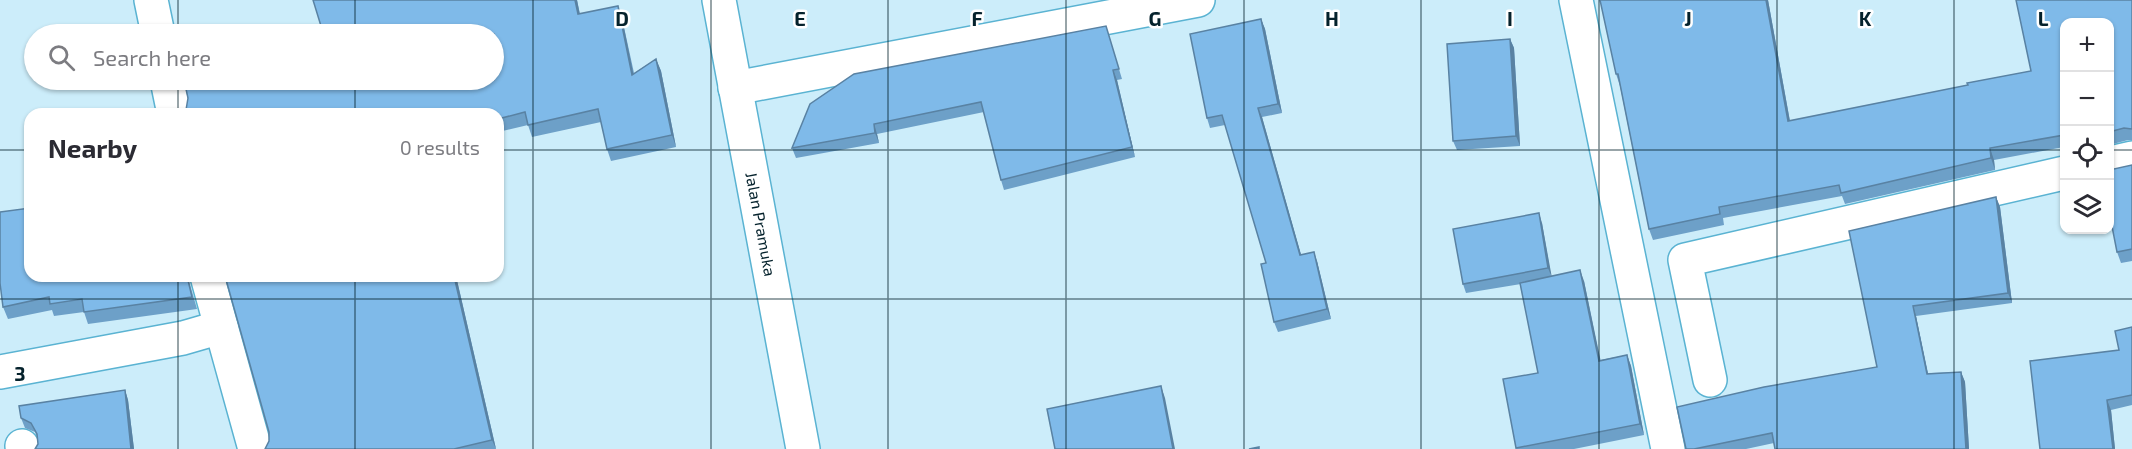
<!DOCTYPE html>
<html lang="en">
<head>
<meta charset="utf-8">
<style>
	body { margin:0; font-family:"Exo 2",sans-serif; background:#f2f2f3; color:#2b2b33 }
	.controls { position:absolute; right:18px; top:18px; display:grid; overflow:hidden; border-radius:12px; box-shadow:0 2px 4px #0004 }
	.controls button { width:54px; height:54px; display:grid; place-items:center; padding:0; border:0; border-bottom:2px solid #e1e1e2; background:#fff; color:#2b2b33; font:30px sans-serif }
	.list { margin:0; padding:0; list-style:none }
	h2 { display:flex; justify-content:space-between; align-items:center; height:78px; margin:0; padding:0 24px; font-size:26px }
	h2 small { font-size:20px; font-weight:400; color:#7c7c81 }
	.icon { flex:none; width:33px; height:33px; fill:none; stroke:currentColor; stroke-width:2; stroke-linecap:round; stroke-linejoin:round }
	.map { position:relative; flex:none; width:2132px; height:449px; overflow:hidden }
	.search { position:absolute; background:#fff; box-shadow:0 2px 4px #0004; left:24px; top:24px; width:480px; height:66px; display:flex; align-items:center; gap:15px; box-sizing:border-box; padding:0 21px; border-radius:33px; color:#7c7c81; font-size:22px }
	.panel { position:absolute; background:#fff; box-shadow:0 2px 4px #0004; left:24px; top:108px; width:480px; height:174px; border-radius:18px }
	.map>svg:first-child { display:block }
</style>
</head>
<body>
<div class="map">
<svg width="2132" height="449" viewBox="0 0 2132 449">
	<rect width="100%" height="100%" fill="#ccedfa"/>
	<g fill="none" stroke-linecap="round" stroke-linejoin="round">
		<defs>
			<g id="minor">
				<path d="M 151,0 L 158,34"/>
				<path id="s1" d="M 719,0 L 803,449"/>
				<path d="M 1576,0 L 1668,449"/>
				<path d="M 167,80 L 174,114"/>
				<path d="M 735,88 L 1198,0"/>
				<path d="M 2110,163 L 2132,158"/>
				<path d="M 207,276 L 255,449"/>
				<path d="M 0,372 L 183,338 L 221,327"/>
				<path d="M 1710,380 L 1685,260 L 2064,173"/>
				<path d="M 22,446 L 23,449"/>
			</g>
		</defs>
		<!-- minor casing -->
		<use href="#minor" stroke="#5ab3d2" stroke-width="36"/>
		<!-- minor -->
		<use href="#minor" stroke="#fff" stroke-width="33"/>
	</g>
	<!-- wall -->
	<path fill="#6da0c8" d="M 577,0 L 580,14 L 618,6 L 622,18 L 634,73 L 656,59 L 661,71 L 676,147 L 611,161 L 607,149 L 601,122 L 532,137 L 528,125 L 498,132 L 498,114 Z
		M 1600,0 L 1768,0 L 1790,121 L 1968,85 L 1967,83 L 2031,71 L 2016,0 L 2132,0 L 2132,140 L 2128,140 L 2109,145 L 2109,22 L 2064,22 L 2064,147 L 1994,160 L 1995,170 L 1845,204 L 1842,196 L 1723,218 L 1724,225 L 1653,240 L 1649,229 L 1620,86 L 1616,74 Z
		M 1261,19 L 1265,29 L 1282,113 L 1262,117 L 1301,255 L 1317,261 L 1331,319 L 1278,332 L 1274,322 L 1266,263 L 1225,125 L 1210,128 L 1207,118 Z
		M 1106,26 L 1122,79 L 1117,80 L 1135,157 L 1004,190 L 1001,180 L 984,112 L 877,134 L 879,143 L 796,158 L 792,148 Z
		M 1510,39 L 1514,48 L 1520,146 L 1457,150 L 1453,141 Z
		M 2132,165 L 2132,261 L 2121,263 L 2117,252 Z
		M 1996,197 L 2000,207 L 2012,303 L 1916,316 L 1928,373 L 1961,372 L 1965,382 L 1969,449 L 1775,449 L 1774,443 L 1746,449 L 1686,449 L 1877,367 L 1849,231 Z
		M 1542,223 L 1551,276 L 1584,281 L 1600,360 L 1627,355 L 1631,366 L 1644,435 L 1574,449 L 1516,449 L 1538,373 L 1521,284 L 1466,293 L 1463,284 Z
		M 30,276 L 189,276 L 189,281 L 197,309 L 88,324 L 84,312 L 54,316 L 52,310 L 8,319 L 3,307 Z
		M 456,276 L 496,449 L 265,449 L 269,441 L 269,432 Z
		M 2132,327 L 2132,405 L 2111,410 L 2115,449 L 2040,449 L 2119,350 Z
		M 125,390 L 128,400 L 134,449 L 35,449 L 38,444 L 37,437 L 35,432 L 25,428 L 21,418 Z"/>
	<!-- shaded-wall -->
	<path fill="#5982a3" d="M 575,0 L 577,0 L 582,26 L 578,14 Z
		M 1766,0 L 1768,0 L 1792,133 L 1788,121 Z
		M 618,6 L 622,18 L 636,87 L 632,75 Z
		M 1261,19 L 1265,29 L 1282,113 L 1278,104 Z
		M 1510,39 L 1514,48 L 1520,146 L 1516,136 Z
		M 656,59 L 661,71 L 676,147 L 672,135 Z
		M 1113,70 L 1117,80 L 1135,157 L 1132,147 Z
		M 1258,108 L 1262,117 L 1304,265 L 1300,255 Z
		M 874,124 L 877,134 L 879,143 L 875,133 Z
		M 1990,148 L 1994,160 L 1995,170 L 1991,158 Z
		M 1996,197 L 2000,207 L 2012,303 L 2008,293 Z
		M 1539,213 L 1542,223 L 1552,278 L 1548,268 Z
		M 1314,252 L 1317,261 L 1331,319 L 1327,309 Z
		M 1580,270 L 1584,281 L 1603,372 L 1599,361 Z
		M 454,276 L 456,276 L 496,449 L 492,440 Z
		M 1913,306 L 1916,316 L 1930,384 L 1927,374 Z
		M 1627,355 L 1631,366 L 1644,435 L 1640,424 Z
		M 1961,372 L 1965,382 L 1969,449 L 1966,449 Z
		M 1161,386 L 1165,398 L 1175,449 L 1173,449 Z
		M 125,390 L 128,400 L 134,449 L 131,449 Z
		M 2107,400 L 2111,410 L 2115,449 L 2113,449 Z"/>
	<!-- building -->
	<path fill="#7fbae9" stroke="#5982a3" stroke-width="1.5" d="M 313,0 L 575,0 L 578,14 L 618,6 L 632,75 L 656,59 L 672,135 L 607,149 L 598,109 L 528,125 L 525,112 L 498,119 L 498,114 L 187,114 L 186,110 L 188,98 L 184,80 L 494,80 L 494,34 L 287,34 L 321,26 Z
		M 1600,0 L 1766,0 L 1788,121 L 1968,85 L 1967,83 L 2031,71 L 2016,0 L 2132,0 L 2132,129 L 2124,128 L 2109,132 L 2109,22 L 2064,22 L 2064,135 L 1990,148 L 1991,158 L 1841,193 L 1839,185 L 1719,207 L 1720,214 L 1649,229 L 1618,74 L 1616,74 Z
		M 1261,19 L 1278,104 L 1258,108 L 1300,255 L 1314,252 L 1327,309 L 1274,322 L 1261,264 L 1266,263 L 1222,115 L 1207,118 L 1190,34 Z
		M 1106,26 L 1119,69 L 1113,70 L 1132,147 L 1001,180 L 981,102 L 874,124 L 875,133 L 792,148 L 810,104 L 854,74 Z
		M 1510,39 L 1516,136 L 1453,141 L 1447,44 Z
		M 2132,165 L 2132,249 L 2117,252 L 2109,211 L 2109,170 Z
		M 1996,197 L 2008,293 L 1913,306 L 1927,374 L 1961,372 L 1966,449 L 1775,449 L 1772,433 L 1694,449 L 1686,449 L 1677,407 L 1764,387 L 1877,367 L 1849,231 Z
		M 30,208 L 30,276 L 187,276 L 192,297 L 84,312 L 82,299 L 50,304 L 49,297 L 3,307 L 0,283 L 0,212 Z
		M 1539,213 L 1548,268 L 1463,284 L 1453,229 Z
		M 1580,270 L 1599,361 L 1627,355 L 1640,424 L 1516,448 L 1503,379 L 1538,373 L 1520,283 Z
		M 225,276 L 454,276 L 492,440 L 454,449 L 265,449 L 269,441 L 269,432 Z
		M 2132,327 L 2132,395 L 2107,400 L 2113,449 L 2040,449 L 2030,361 L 2119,350 L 2115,331 Z
		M 1161,386 L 1173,449 L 1055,449 L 1047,409 Z
		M 125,390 L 131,449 L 35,449 L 38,444 L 37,434 L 31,423 L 21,418 L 19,406 Z
		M 1259,447 L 1259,449 L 1249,449 Z"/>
	<!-- grid -->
	<path fill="none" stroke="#05222c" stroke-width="1.5" stroke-opacity="0.55" d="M 178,0 L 178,34M 355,0 L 355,34M 533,0 L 533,449M 711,0 L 711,449M 888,0 L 888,449M 1066,0 L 1066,449M 1244,0 L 1244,449M 1421,0 L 1421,449M 1599,0 L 1599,449M 1777,0 L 1777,449M 1954,0 L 1954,449M 178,80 L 178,114M 355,80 L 355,114M 0,150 L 30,150M 498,150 L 2064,150M 2110,150 L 2132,150M 178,276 L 178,449M 355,276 L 355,449M 0,299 L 2132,299"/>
	<g text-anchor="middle" stroke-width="5" stroke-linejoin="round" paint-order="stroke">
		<!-- street labels -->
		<g font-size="16" fill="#05222c" stroke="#fff">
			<text dy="6" stroke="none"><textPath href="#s1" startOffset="228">Jalan Pramuka</textPath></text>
		</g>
	</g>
	<g font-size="20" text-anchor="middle" font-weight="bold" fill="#05222c" stroke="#fff" stroke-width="5" stroke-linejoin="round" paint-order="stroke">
		<text x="622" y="26">D</text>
		<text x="800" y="26">E</text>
		<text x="977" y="26">F</text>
		<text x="1155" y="26">G</text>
		<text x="1332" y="26">H</text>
		<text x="1510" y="26">I</text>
		<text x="1688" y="26">J</text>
		<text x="1865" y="26">K</text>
		<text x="2043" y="26">L</text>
		<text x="20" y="381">3</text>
	</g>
</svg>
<div class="controls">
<button>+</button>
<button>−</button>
<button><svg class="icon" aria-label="locate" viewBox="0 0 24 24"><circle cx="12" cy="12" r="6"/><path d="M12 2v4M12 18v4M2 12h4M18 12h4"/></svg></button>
<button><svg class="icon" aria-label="layers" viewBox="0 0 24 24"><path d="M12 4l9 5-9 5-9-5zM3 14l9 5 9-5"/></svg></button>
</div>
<div class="search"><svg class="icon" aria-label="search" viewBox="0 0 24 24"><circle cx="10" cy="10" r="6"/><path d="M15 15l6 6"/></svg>Search here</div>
<section class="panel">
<h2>Nearby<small>0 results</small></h2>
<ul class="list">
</ul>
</section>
</div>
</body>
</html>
